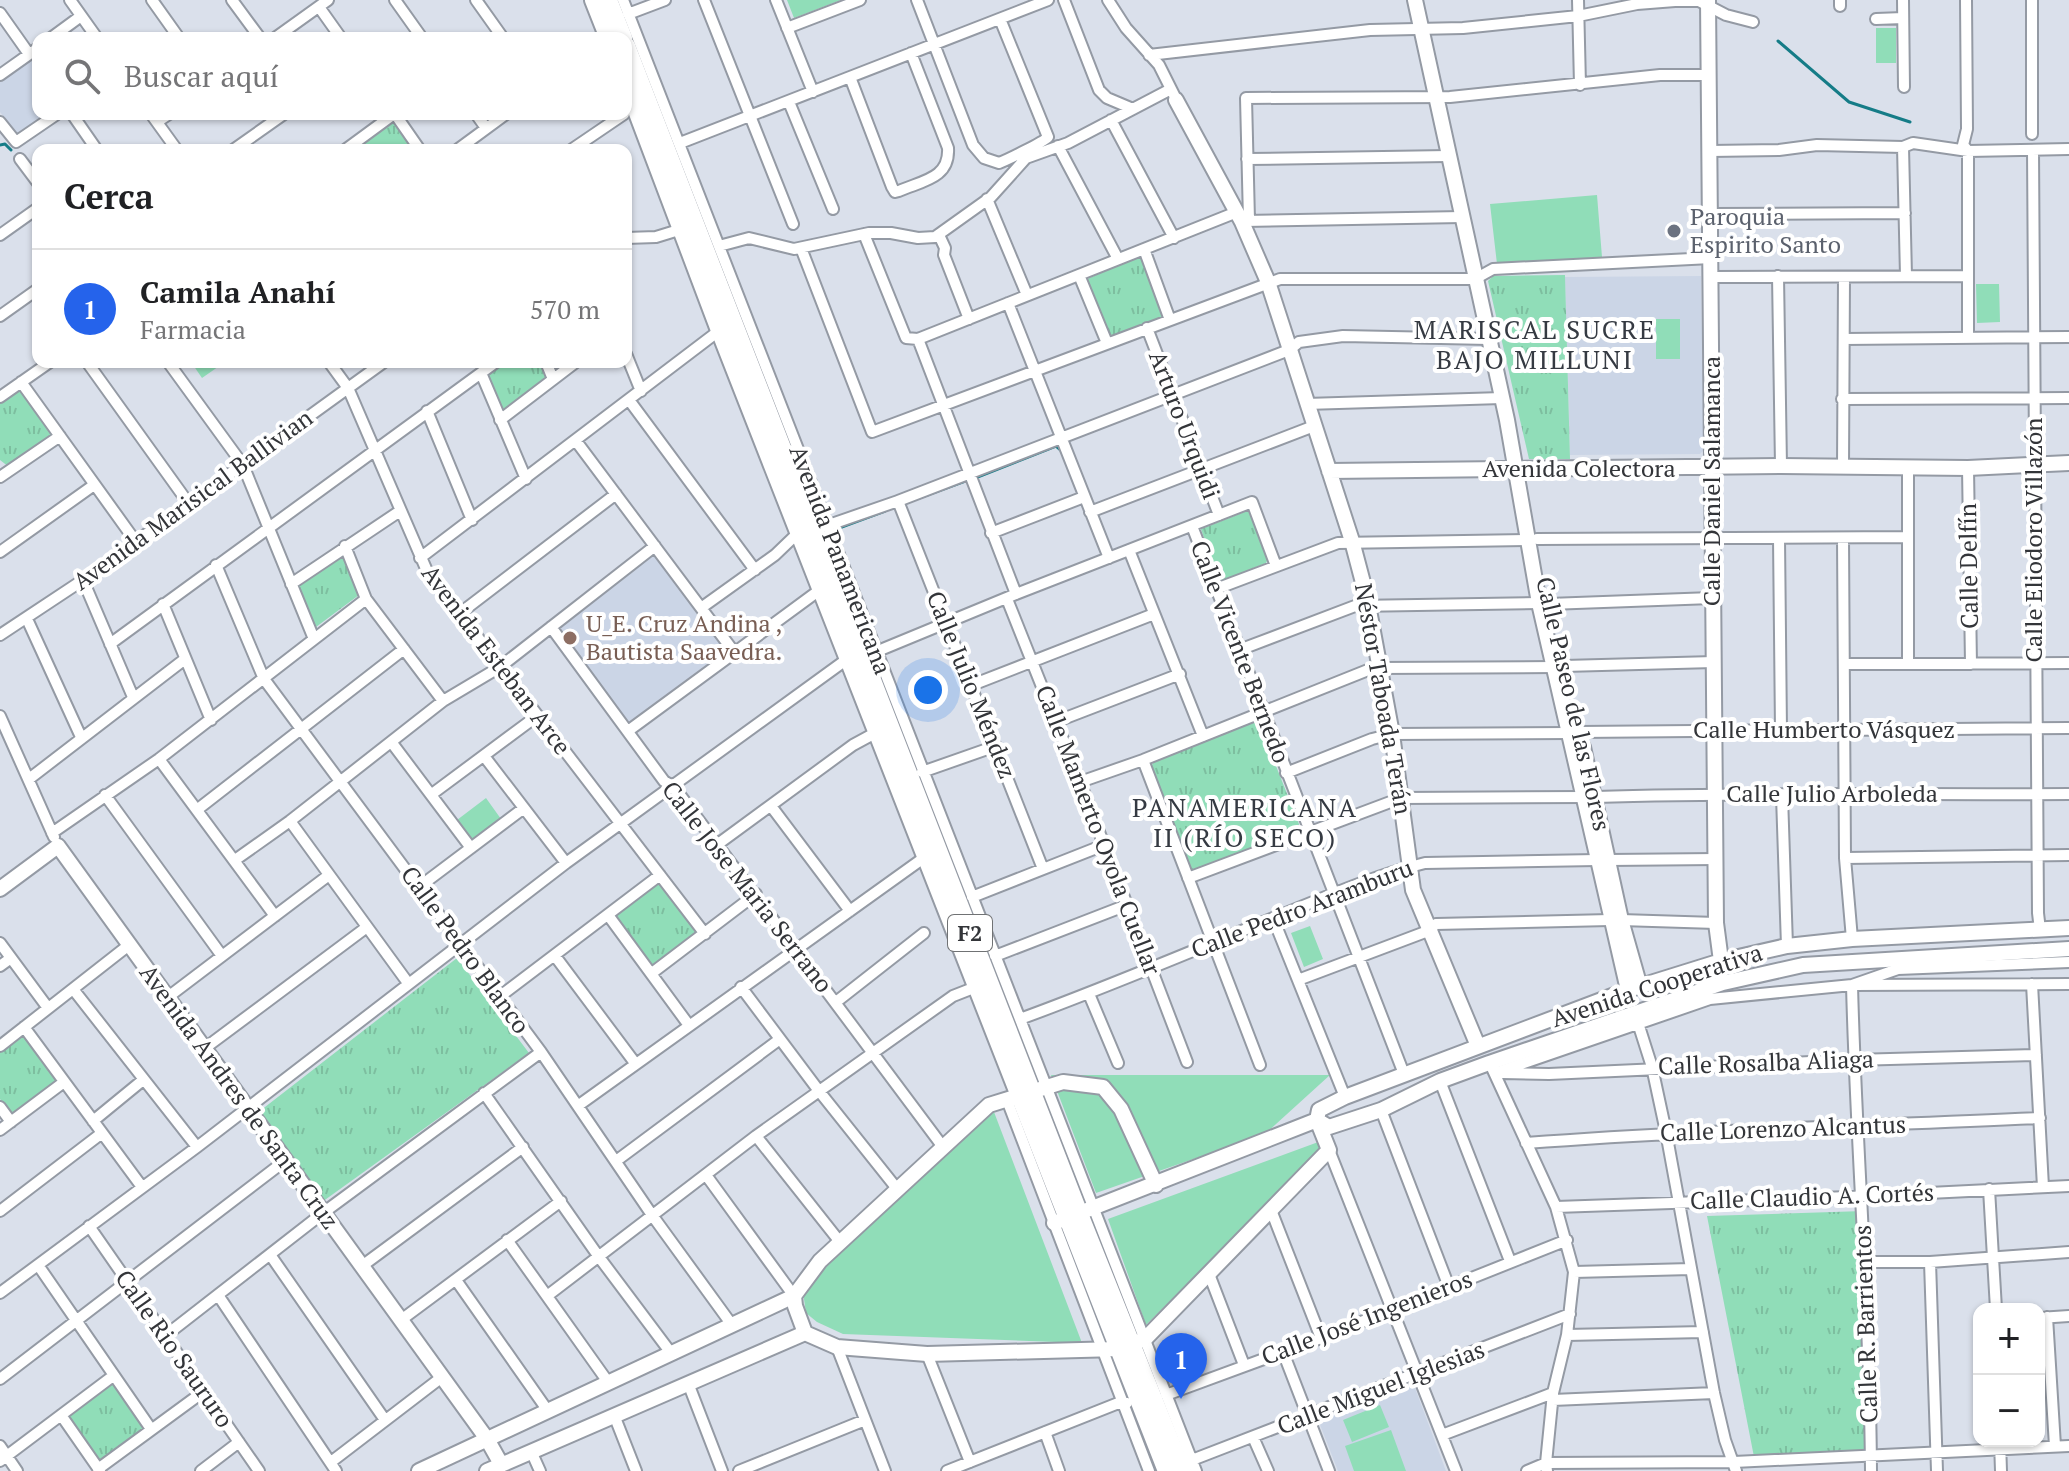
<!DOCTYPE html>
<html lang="es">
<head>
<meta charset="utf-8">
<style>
	body { margin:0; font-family:"PT Serif",serif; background:#f6f6f6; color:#202124 }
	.controls { position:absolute; right:24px; bottom:24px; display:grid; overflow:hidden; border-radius:16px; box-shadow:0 2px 6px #0004 }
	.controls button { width:72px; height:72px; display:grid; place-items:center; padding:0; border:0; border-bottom:2px solid #e0e0e0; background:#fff; color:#202124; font:40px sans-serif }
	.you { position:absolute; left:928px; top:690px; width:28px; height:28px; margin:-20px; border:6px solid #fff; border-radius:50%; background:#1a73e8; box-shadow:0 0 0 12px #1a73e833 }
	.badge { display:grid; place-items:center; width:52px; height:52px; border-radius:50%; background:#2563eb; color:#fff; font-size:26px; font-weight:700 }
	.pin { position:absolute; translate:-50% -66px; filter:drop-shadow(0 2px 4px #0008) }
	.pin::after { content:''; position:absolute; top:42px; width:28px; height:24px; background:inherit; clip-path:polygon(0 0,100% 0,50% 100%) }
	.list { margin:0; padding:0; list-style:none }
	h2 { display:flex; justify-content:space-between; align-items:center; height:104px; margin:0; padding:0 32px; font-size:34px }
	h2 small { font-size:26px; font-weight:400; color:#757577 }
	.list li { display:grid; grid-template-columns:52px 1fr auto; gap:24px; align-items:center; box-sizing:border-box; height:120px; padding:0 32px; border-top:2px solid #e0e0e0 }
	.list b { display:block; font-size:30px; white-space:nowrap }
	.list p { margin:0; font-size:26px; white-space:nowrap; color:#757577 }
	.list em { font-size:26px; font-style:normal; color:#757577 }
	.icon { flex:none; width:44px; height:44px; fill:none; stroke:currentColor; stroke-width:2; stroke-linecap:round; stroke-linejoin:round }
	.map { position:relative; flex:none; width:2069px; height:1471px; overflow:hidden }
	.search { position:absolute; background:#fff; box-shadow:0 2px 6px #0004; left:32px; top:32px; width:600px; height:88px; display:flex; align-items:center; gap:20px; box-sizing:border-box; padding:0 28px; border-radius:16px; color:#757577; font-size:30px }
	.panel { position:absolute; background:#fff; box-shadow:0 2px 6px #0004; left:32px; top:144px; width:600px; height:224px; border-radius:16px }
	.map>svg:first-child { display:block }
</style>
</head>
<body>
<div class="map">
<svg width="2069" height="1471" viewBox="0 0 2069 1471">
	<defs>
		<pattern id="park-tufts" width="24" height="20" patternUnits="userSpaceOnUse" patternTransform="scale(2)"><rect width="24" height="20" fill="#90ddb8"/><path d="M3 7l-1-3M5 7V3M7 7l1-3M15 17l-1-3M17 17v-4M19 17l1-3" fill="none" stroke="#7dbe9f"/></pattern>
	</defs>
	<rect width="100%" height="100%" fill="#dae0eb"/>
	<!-- built -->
	<path fill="#cbd5e6" d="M 38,54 L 38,114 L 48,114 L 17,134 L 0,112 L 0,81 Z
		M 1701,276 L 1704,450 L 1700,454 L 1570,455 L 1565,277 Z
		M 651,555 L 655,555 L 725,649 L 723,653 L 629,724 L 561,631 L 561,625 Z
		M 1412,1380 L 1446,1471 L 1338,1471 L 1317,1417 Z"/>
	<!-- green -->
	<path fill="#90ddb8" d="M 787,0 L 841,0 L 794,18 Z
		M 1876,28 L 1896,28 L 1896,63 L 1876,63 Z
		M 1597,195 L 1602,257 L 1497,264 L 1490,204 Z
		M 1976,284 L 1999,284 L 2000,322 L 1977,323 Z
		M 1656,319 L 1680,319 L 1680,359 L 1656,359 Z
		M 191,362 L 225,362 L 202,378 Z
		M 486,798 L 501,819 L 472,840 L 457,820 Z
		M 1310,926 L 1323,959 L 1304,967 L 1291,933 Z
		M 1051,1075 L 1330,1075 L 1265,1134 L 1096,1193 Z
		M 994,1112 L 1082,1343 L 843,1334 L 817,1322 L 806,1313 L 803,1292 L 821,1269 Z
		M 1321,1141 L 1319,1152 L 1146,1325 L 1108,1219 Z
		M 1380,1405 L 1389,1427 L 1352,1442 L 1343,1420 Z
		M 1391,1430 L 1406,1471 L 1354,1471 L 1345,1446 Z"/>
	<!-- park -->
	<path fill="url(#park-tufts)" d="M 392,121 L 414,150 L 351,150 Z
		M 1140,256 L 1143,257 L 1164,318 L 1111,338 L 1085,280 Z
		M 1565,275 L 1570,459 L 1529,459 L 1488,281 L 1493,276 Z
		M 502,362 L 543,362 L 548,378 L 503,412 L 486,377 L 488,372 Z
		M 17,389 L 21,389 L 53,433 L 52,436 L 9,467 L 0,460 L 0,402 Z
		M 1247,511 L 1250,512 L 1268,559 L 1266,563 L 1221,581 L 1218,579 L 1201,529 Z
		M 341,553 L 359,595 L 316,627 L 297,584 Z
		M 1254,722 L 1259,723 L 1299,824 L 1298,830 L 1194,871 L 1190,868 L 1151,767 L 1154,761 Z
		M 658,879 L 699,931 L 653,967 L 612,915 Z
		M 457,958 L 529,1053 L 322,1202 L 256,1114 Z
		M 24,1034 L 59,1080 L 12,1115 L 0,1099 L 0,1052 Z
		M 1864,1211 L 1876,1456 L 1755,1462 L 1707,1216 Z
		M 113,1383 L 146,1429 L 100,1464 L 66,1416 Z"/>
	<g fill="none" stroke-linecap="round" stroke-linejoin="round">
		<!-- stream -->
		<path stroke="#157c87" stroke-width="3" d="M 1778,41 L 1849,102 L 1910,122
			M 0,145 L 5,144 L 11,150
			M 975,478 L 1056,446 L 1063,452
			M 919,498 L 968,480
			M 839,528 L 885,511
			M 1579,737 L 1591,737"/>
		<defs>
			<path id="street" d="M 70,0 L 97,38
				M 152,0 L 179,38
				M 232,0 L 260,38
				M 395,0 L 422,38
				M 476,0 L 503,38
				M 623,0 L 1196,1471
				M 704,0 L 793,224
				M 776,0 L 813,92
				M 917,0 L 973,145 L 984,158 L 999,163 C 1007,160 1044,142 1048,137 L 1000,19
				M 1064,0 L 1099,90 L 1107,98 L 1133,109
				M 1108,0 L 1126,28 L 1159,65 L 1174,95
				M 1578,0 L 1580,85
				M 1840,0 L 1840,6
				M 1903,0 L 1904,87
				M 1966,0 L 1967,129 L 1963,145 L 1968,151 L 1968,338
				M 2032,0 L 2032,134
				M 319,7 L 341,38
				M 0,13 L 29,54
				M 628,14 L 665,0
				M 1876,19 L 1903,18
				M 787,28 L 860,0
				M 51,38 L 81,16
				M 275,38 L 328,0
				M 1149,55 L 1370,30 L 1463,28 L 1578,16 L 1637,4 L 1675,1 L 1699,1 L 1726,15 L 1753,22
				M 0,75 L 38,48
				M 850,77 L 892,187 L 895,192 L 899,191 C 921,181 950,179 948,148 L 911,53
				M 789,102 L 833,209
				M 72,114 L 97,150
				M 151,114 L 177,150
				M 395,114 L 420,150
				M 476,114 L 486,128
				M 1111,120 L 1174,238
				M 0,122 L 16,142 L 57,114
				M 157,122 L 169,114
				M 680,143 L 1048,0
				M 1058,146 L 1118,259
				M 1903,147 L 1906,276
				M 233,150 L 284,114
				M 345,150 L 394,114
				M 457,150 L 506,114
				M 571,150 L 624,114
				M 2033,150 L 2038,913 L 2040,930
				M 1710,151 L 1779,150 L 1817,145 L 1903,147 L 1913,143 L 1968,151 L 2069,149
				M 20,159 L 38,183
				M 1247,159 L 1448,156
				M 987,199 L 1027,295
				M 1711,214 L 1905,213
				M 1249,220 L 1246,98 L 1450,97 L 1660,75 L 1708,75
				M 1244,221 L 1462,217
				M 864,234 L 906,338 L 918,339 L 1237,212
				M 0,235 L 38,208
				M 939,235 L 945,248 L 944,255 L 969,319
				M 626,238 L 656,237 L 682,229
				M 719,246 L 749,238 L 794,249 L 869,233 L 891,233 L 918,238 L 935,237 L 991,197 L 1026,158 L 1068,143 L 1171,89
				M 801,248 L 872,432 L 1280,279 L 1475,279 L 1493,269 L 1711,258
				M 1144,249 L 1170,320
				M 1079,275 L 1107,343
				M 1778,276 L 1781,466
				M 1711,277 L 1968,276
				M 1008,303 L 1109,558
				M 0,316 L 38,289
				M 1147,328 L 1219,515
				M 918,339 L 1016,594
				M 1844,339 L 2069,337
				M 626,354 L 641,391
				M 87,362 L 189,504
				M 168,362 L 243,465 L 314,639
				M 329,362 L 348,388 L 427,571 L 705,934
				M 546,362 L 553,379
				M 481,373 L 526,479
				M 21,382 L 136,542
				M 0,397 L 50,362
				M 1842,399 L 2069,398
				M 629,400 L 755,570
				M 1306,404 L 1502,398
				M 427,411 L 472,520
				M 500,420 L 576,362
				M 576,441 L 734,652
				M 1843,467 L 1844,277
				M 1968,468 L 1971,664
				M 0,477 L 60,436
				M 898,501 L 1043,869
				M 1090,512 L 1314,426
				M 1192,526 L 1404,1074
				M 823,527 L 898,501 L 1289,350 L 1299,342 L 1343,336 L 1489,339
				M 991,533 L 1084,497
				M 1779,538 L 1781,731
				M 1843,538 L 1845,858 L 1852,939
				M 1537,539 L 1907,537
				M 345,546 L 366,599 L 443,701
				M 1129,550 L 1203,736
				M 0,552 L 94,485
				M 420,558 L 720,330
				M 216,565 L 264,679 L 541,1052 L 652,1215 L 732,1325
				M 83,580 L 133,697
				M 291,584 L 400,511
				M 1216,589 L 1338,543 L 1528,540
				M 1007,599 L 1080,782 L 1187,1062
				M 163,604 L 211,720
				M 1549,604 L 1712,598
				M 701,608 L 775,555 L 800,531
				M 459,614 L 616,494
				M 27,619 L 81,737
				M 551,627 L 664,781 L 674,787 L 943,1147
				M 0,635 L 83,580 L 384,362
				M 110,644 L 496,362
				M 1239,650 L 1355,606 L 1539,603
				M 873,653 L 1016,594 L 1252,502 L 1276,566
				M 1844,664 L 2069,663
				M 1908,664 L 1908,467
				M 1564,666 L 1714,662
				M 972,685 L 1154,614
				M 0,716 L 54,837
				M 1055,722 L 1180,674
				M 628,731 L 821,589
				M 1579,732 L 2069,728
				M 392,743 L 471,848
				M 484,756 L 566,863
				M 159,759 L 275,916
				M 1143,760 L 1260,1065
				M 922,772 L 996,746
				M 1286,773 L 1372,739 L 1392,734 L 1570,733
				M 29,779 L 185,659
				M 1080,782 L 1143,760 L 1368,670 L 1378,668 L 1555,667
				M 432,794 L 537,716
				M 105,795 L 222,956
				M 1782,796 L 1787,946
				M 1596,797 C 1753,792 1911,795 2069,794
				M 771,806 L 850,911
				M 198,809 L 404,649
				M 290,821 L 408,983
				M 52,833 L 159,759 L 366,599
				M 718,844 L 853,745 L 877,732
				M 1845,858 L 2069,855
				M 235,860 L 290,821 L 443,701 L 500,667 L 655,546
				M 1608,860 L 1717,859
				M 1188,878 L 1401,798 L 1585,797
				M 419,887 L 524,808
				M 972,897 L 1104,845
				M 608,915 L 688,1024
				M 1273,918 L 1345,1097
				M 1621,920 L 1716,923
				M 0,943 L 48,1008
				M 555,956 L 635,1063
				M 995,956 L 1127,905
				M 0,966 L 11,958
				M 652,973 L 756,894
				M 1298,980 L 1428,931 L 1436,924 L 1610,920
				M 2032,984 L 2043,1187
				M 741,987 L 819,1091 L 898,1190
				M 73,989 L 197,1147
				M 1089,994 L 1118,1063
				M 168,997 L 329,875
				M 499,997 L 660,875
				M 836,1002 L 924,933
				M 1020,1019 C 1108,987 1194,950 1281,915 C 1328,896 1376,875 1425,863 L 1597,860
				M 1638,1023 L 1652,1067 L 1666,1132 L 1714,1393 L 1725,1440 L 1736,1471
				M 24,1027 L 142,1187
				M 0,1046 L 129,945
				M 205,1048 L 367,927
				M 1492,1068 L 1556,1207 L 1574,1272 L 1567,1335 L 1553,1393 L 1546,1463 L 1547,1471
				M 1495,1073 L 1710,999 L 1852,985 L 2069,984
				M 1503,1073 L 1549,1074 L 1854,1060 L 2036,1055
				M 1440,1081 L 1510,1261
				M 484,1093 L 599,1257 L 671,1353
				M 1007,1100 L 1149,1471
				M 579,1105 L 925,857
				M 0,1107 L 11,1122
				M 1381,1110 L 1449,1287
				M 93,1121 L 143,1080
				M 0,1130 L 64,1082
				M 756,1136 L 840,1242
				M 1526,1143 C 1697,1130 1868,1126 2040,1118
				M 1329,1150 L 1456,1471
				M 616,1161 L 780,1039
				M 706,1175 L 794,1296
				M 1989,1189 L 1996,1309
				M 1556,1207 L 1849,1197 L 2069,1186
				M 1271,1210 L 1321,1338
				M 0,1211 L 102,1133
				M 89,1226 L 259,1471
				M 507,1240 L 608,1382
				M 271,1256 L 385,1420
				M 1863,1262 L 1930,1262 L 2069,1252
				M 1930,1262 L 1937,1471
				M 38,1265 L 151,1429
				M 362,1266 L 523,1147
				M 1574,1272 L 1691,1269
				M 1209,1274 L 1244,1365
				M 456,1280 L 548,1411
				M 0,1293 L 197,1147 L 566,863 L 850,657
				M 218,1295 L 336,1471
				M 547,1296 L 756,1136 L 953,996 L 976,987
				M 2047,1317 L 2055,1446
				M 2039,1318 L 2069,1316
				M 401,1320 L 561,1201
				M 1567,1335 L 1703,1332
				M 165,1336 L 323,1213 L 541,1052
				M 837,1347 L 885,1471
				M 1283,1352 L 1329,1471
				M 927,1354 L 970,1462
				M 0,1379 L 286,1160
				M 688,1383 L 722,1471
				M 1166,1395 L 1321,1338 L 1567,1240
				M 1553,1400 L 1714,1393
				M 61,1415 L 100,1471
				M 614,1415 L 636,1471
				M 1045,1432 L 1059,1471
				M 1442,1435 L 1553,1393
				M 1253,1437 L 1268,1471
				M 2000,1441 L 2001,1471
				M 0,1446 L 17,1471
				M 531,1451 L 540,1471
				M 1192,1460 L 1570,1314
				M 0,1461 L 113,1376
				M 331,1462 L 442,1377
				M 98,1469 L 203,1392
				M 201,1471 L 239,1442
				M 739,1471 L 865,1420
				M 947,1471 L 1121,1402 L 1127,1403
				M 1527,1471 L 1546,1463 L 1734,1462 L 2069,1446
				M 1871,1471 C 1870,1309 1856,1147 1852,985 L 1898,969 L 2069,962"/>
			<path id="secondary" d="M 1415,0 L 1507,420 L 1539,603 L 1628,990
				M 1708,0 L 1716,923 L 1721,961
				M 1176,100 L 1242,222 L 1268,282 L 1352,541 L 1366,594 L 1392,734 L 1413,890 L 1478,1046
				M 1329,471 L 1781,466 L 1968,468 L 2069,463
				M 1583,747 L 1621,920 L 1640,987
				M 0,889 L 58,846 L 487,1439 L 501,1464
				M 1317,1120 L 1329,1127 L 1381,1110 L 1440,1081 L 1489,1063 L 1723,983 L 1803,965 L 2069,949
				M 1054,1223 L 1317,1120 L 1319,1110 L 1345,1097 L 1628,990 L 1721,961 L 1787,946 L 1852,939 L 2069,928
				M 794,1296 L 795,1306 L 805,1333 L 837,1347 L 927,1354 L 1118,1349 L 1145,1339 L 1329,1150 L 1317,1120
				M 419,1471 L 794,1296 L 820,1261 L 989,1105 L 1063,1082 L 1103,1087 L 1121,1109 L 1156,1185
				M 487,1471 L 805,1333"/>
			<path id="highway" d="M 594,0 L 609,38
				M 608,0 L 623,38
				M 626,46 L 1079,1214 L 1182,1471
				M 626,81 L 720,330 L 1167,1471"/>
		</defs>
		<!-- street casing -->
		<use href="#street" stroke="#949aa4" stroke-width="14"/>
		<!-- secondary casing -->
		<use href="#secondary" stroke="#949aa4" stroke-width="18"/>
		<!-- highway casing -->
		<use href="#highway" stroke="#949aa4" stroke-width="22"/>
		<!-- street -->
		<use href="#street" stroke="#fff" stroke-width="10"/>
		<!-- secondary -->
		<use href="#secondary" stroke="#fff" stroke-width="14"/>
		<!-- highway -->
		<use href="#highway" stroke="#fff" stroke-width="18"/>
	</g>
	<!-- markers -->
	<circle fill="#6b7280" stroke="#fff" stroke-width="3" cx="1674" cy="231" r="8"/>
	<circle fill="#8d6e63" stroke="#fff" stroke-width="3" cx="570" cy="638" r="8"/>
	<g text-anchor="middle" stroke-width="8" stroke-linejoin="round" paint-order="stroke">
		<!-- shield labels -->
		<rect fill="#fff" stroke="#707274" stroke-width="2" x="948" y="915" width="44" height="36" rx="6"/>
		<g font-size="22" font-weight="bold" fill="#333539">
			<text x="970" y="941">F2</text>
		</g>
		<!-- worship labels -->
		<g font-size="24" fill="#5b616d" stroke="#fff" text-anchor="start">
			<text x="1690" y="225">Paroquia<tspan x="1690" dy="28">Espirito Santo</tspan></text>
		</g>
		<!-- street labels -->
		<g font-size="24" fill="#333539" stroke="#fff">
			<text transform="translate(1184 425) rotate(69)" y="8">Arturo Urquidi</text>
			<text x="1579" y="477">Avenida Colectora</text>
			<text transform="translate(1712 481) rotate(-90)" y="8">Calle Daniel Salamanca</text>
			<text transform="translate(193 500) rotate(-36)" y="8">Avenida Marisical Ballivian</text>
			<text transform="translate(2034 540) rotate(-90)" y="8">Calle Eliodoro Villazón</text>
			<text transform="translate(840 560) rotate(69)" y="8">Avenida Panamericana</text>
			<text transform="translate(1969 566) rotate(-91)" y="8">Calle Delfín</text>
			<text transform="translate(1240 652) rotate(69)" y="8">Calle Vicente Bernedo</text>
			<text transform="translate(496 660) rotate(53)" y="8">Avenida Esteban Arce</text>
			<text transform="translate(971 685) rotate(68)" y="8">Calle Julio Méndez</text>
			<text transform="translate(1383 699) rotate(80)" y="8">Néstor Taboada Terán</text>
			<text transform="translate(1573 704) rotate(77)" y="8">Calle Paseo de las Flores</text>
			<text x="1824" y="738">Calle Humberto Vásquez</text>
			<text x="1832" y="802">Calle Julio Arboleda</text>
			<text transform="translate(1098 830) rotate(69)" y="8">Calle Mamerto Oyola Cuellar</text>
			<text transform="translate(747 887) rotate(52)" y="8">Calle Jose Maria Serrano</text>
			<text transform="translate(1302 909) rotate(-21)" y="8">Calle Pedro Aramburu</text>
			<text transform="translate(465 950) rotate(54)" y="8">Calle Pedro Blanco</text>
			<text transform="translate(1657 986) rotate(-18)" y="8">Avenida Cooperativa</text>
			<text transform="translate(1766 1063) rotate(-2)" y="8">Calle Rosalba Aliaga</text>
			<text transform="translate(239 1097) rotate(54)" y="8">Avenida Andres de Santa Cruz</text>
			<text transform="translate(1783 1129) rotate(-2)" y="8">Calle Lorenzo Alcantus</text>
			<text transform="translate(1812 1197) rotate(-2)" y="8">Calle Claudio A. Cortés</text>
			<text transform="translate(1367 1318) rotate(-21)" y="8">Calle José Ingenieros</text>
			<text transform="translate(1866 1324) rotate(-92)" y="8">Calle R. Barrientos</text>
			<text transform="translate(174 1349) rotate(55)" y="8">Calle Rio Saururo</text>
			<text transform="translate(1381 1388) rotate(-21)" y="8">Calle Miguel Iglesias</text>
		</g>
		<!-- education labels -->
		<g font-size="24" fill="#785e54" stroke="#fff" text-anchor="start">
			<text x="586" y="632">U_E. Cruz Andina ,<tspan x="586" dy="28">Bautista Saavedra.</tspan></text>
		</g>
		<!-- neighbourhood labels -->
		<g font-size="26" letter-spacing="2" fill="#353a42" stroke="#fff">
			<text x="1535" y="339">MARISCAL SUCRE<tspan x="1535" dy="30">BAJO MILLUNI</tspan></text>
			<text x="1245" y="817">PANAMERICANA<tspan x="1245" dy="30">II (RÍO SECO)</tspan></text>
		</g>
	</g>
</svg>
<div class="controls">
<button>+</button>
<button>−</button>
</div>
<div class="you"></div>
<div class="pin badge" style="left:1181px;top:1399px">1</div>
<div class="search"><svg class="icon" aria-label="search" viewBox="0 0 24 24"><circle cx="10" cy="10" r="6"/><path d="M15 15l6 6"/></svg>Buscar aquí</div>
<section class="panel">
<h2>Cerca<small></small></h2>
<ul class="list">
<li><span class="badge">1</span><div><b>Camila Anahí</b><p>Farmacia</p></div><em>570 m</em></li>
</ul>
</section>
</div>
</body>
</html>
